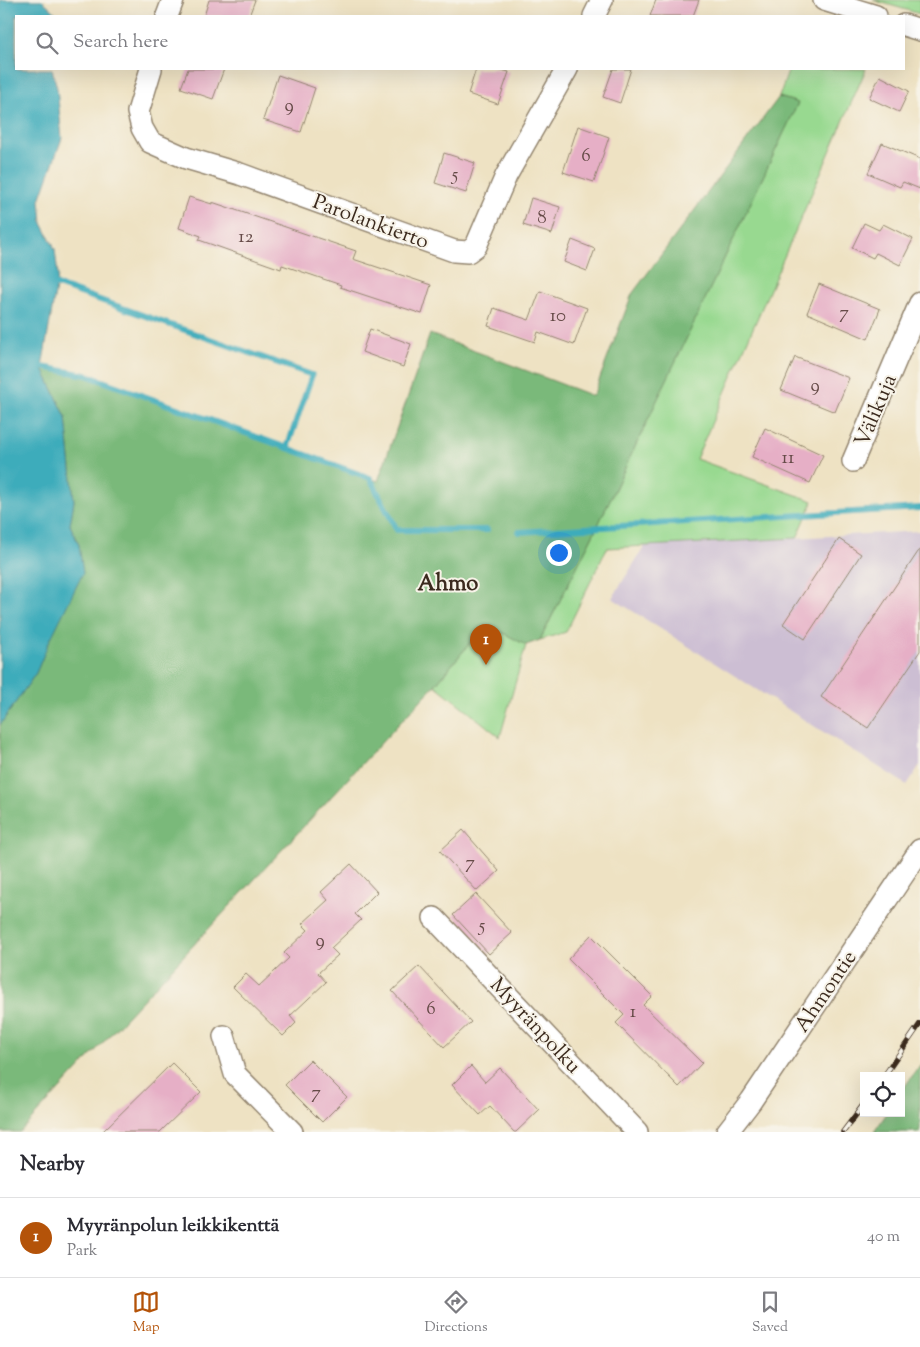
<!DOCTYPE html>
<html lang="en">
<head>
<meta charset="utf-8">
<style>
	body { margin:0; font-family:"Sorts Mill Goudy",serif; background:#f2f2f3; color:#2b2b33 }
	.controls { position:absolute; right:15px; bottom:15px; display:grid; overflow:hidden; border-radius:0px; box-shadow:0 5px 20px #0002 }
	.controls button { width:45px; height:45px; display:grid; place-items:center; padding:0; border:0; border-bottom:1px solid #e1e1e2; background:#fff; color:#2b2b33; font:25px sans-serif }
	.you { position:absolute; left:558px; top:552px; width:18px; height:18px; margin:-12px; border:4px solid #fff; border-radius:50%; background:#1a73e8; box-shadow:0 0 0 8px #1a73e833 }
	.badge { display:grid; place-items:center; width:32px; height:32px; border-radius:50%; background:#b45309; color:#fff; font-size:16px; font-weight:700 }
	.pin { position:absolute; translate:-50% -41px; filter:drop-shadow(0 1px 2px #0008) }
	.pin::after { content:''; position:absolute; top:26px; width:18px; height:15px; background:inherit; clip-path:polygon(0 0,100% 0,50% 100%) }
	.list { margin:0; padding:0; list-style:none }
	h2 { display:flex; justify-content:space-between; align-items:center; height:65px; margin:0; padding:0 20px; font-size:21px }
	h2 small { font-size:16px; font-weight:400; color:#7c7c81 }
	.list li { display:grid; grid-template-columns:32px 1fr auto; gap:15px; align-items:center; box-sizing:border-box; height:80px; padding:0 20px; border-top:1px solid #e1e1e2 }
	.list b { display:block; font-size:19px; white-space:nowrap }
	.list p { margin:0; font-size:16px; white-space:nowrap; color:#7c7c81 }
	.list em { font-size:16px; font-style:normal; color:#7c7c81 }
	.icon { flex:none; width:28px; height:28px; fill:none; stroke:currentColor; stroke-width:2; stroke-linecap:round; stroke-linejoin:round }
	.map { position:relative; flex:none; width:920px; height:1132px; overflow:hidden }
	.search { position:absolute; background:#fff; box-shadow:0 5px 20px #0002; left:15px; right:15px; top:15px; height:55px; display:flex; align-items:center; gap:12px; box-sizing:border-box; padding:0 18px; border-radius:0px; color:#7c7c81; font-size:19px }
	.sheet { height:145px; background:#fff }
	nav { display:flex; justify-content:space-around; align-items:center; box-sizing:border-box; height:70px; border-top:1px solid #e1e1e2; background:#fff; font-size:14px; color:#7c7c81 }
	nav a { display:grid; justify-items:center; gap:2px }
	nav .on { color:#b45309 }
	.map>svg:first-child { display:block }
</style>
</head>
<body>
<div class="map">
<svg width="920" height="1132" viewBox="0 0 920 1132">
	<rect width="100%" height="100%" fill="#f7f3e8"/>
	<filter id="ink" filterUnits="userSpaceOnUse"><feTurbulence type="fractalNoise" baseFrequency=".02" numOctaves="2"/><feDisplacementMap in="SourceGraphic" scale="10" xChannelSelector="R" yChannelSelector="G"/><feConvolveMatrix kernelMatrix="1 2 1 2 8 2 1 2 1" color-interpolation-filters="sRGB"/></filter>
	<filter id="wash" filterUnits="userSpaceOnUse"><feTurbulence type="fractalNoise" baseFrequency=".0096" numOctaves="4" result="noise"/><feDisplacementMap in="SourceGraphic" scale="20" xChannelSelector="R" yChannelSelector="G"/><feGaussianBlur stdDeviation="1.12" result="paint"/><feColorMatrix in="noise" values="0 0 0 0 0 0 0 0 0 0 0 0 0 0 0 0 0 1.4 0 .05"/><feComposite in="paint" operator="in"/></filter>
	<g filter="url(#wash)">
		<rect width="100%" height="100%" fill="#eee2c3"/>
		<!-- industrial -->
		<path fill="#ccbed3" d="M 920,531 L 920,765 L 907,785 L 612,598 L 645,546 Z"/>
		<!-- green -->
		<path fill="#98d990" stroke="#6a8257" d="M 873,0 L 920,0 L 920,14 Z
			M 789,69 L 866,69 L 696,459 L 813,501 L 797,538 L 607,548 L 566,632 L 540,640 L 597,527 L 798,103 L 779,97 Z
			M 486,624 L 526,645 L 500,737 L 435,685 Z"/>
		<!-- forest -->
		<path fill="#7ab97a" stroke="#5a724c" d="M 779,97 L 798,103 L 597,527 L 540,640 L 526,645 L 486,624 L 435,685 L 20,1132 L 0,1132 L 0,725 L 36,673 L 49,642 L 79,545 L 70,525 L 74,501 L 66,417 L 42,367 L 86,375 L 378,481 L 430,334 L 593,396 L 632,294 Z
			M 920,1065 L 920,1132 L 874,1132 L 887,1113 L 901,1113 L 901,1092 Z"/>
		<!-- water -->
		<path fill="#3dacbb" stroke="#3c6b6c" d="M 0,0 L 42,0 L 55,12 L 53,16 L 16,16 L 16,69 L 52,69 L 57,88 L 62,138 L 40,200 L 42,223 L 55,249 L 58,276 L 42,367 L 66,417 L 74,501 L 70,525 L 79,545 L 83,573 L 49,642 L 36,673 L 0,725 Z"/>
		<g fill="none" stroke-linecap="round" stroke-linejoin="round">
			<!-- stream -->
			<path stroke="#3dacbb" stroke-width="6" d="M 49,282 L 312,375 L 287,448
				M 42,367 L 86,375 L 370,478 L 397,530 L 487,530
				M 519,532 L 920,508"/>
		</g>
		<g id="blocks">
			<!-- building -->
			<path fill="#e6afc6" d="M 209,0 L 255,0 L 249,16 L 204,16 Z
				M 656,0 L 699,0 L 693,16 L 650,16 Z
				M 188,69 L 224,69 L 213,99 L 181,88 Z
				M 476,69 L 498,69 L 509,72 L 498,104 L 468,94 Z
				M 613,69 L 631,69 L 620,103 L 603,97 Z
				M 278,75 L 315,88 L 301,132 L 263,120 Z
				M 880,76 L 909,91 L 899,112 L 869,98 Z
				M 578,126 L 609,137 L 594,182 L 563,172 Z
				M 882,143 L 920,159 L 920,189 L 903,182 L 900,187 L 868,173 Z
				M 444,153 L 475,163 L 466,193 L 435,183 Z
				M 189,197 L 212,204 L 212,202 L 356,251 L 353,259 L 431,285 L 422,314 L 340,287 L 341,285 L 282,265 L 281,269 L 199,240 L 201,236 L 179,228 Z
				M 531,198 L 560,207 L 552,234 L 523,225 Z
				M 864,223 L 879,230 L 883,224 L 913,239 L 900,265 L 876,253 L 873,258 L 852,248 Z
				M 572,240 L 595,249 L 587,271 L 564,262 Z
				M 819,284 L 880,309 L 868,339 L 807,313 Z
				M 540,291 L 587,308 L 574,345 L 538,332 L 535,342 L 488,326 L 494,308 L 529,320 Z
				M 370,329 L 411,344 L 403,367 L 362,352 Z
				M 795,357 L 849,378 L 835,412 L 781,390 Z
				M 765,428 L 823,455 L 810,483 L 752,457 Z
				M 839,539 L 861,554 L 805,639 L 783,624 Z
				M 920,549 L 920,651 L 868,728 L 821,697 Z
				M 463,830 L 499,871 L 477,891 L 440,851 Z
				M 351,864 L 377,892 L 355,914 L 361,920 L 331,948 L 338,955 L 318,973 L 326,982 L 290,1016 L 296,1023 L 283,1036 L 233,987 L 246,974 L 259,986 L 289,958 L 284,953 L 308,930 L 302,924 L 328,900 L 321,892 Z
				M 476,894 L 512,933 L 489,954 L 453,915 Z
				M 591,935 L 652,996 L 643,1005 L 702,1063 L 679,1087 L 616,1023 L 624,1015 L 568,959 Z
				M 419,966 L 471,1022 L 444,1047 L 392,991 Z
				M 310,1060 L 347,1097 L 322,1122 L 285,1085 Z
				M 172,1063 L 201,1092 L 160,1132 L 102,1132 Z
				M 471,1066 L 485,1082 L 500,1068 L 539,1110 L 516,1132 L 514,1132 L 490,1106 L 480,1115 L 452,1085 Z"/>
		</g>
	</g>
	<g filter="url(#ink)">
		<use href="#blocks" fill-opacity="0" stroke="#948670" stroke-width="1"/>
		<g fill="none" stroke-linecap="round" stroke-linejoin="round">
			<defs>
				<path id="street" d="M 824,0 L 876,16
					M 167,16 L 173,0
					M 594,16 L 602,0
					M 904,25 L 920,30
					M 151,69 L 138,112 L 142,128 L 150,142 L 186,158 L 240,174 L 454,251 L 468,252 L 476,246 L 506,176 L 567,69
					M 853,461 L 920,303
					M 434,918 L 637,1132
					M 224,1036 L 235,1074 L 292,1132
					M 727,1132 L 751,1101 L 920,850"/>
			</defs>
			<!-- street casing -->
			<use href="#street" stroke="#948670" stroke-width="24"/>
			<!-- street -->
			<use href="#street" stroke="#fff" stroke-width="21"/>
			<defs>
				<path id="rail" d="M 884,1076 L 920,1024
					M 843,1132 L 864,1104"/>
			</defs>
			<!-- rail casing -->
			<use href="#rail" stroke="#3b2a1e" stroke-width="5.5"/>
			<!-- rail -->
			<use href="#rail" stroke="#f7f3e8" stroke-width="4" stroke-dasharray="11" stroke-linecap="butt"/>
		</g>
	</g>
	<g text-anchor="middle" stroke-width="4" stroke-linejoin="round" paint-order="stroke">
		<!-- number labels -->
		<g font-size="19" fill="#664b48">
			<text x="289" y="111">9</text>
			<text x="586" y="161">6</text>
			<text x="455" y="180">5</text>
			<text x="542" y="223">8</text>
			<text x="246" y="242">12</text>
			<text x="844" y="318">7</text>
			<text x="558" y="321">10</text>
			<text x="815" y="391">9</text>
			<text x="788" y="463">11</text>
			<text x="470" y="868">7</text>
			<text x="482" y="931">5</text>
			<text x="320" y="946">9</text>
			<text x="431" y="1014">6</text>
			<text x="633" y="1017">1</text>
			<text x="316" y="1098">7</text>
		</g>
		<!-- street labels -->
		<g font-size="21" fill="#3b2a1e" stroke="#f7f3e8">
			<text transform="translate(371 221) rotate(20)" y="7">Parolankierto</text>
			<text transform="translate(875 410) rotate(-67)" y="7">Välikuja</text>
			<text transform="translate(825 991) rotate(-56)" y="7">Ahmontie</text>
			<text transform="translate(536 1025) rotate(47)" y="7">Myyränpolku</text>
		</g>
		<!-- neighbourhood labels -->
		<g font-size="22" font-weight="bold" fill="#3b2a1e" stroke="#f7f3e8">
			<text x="448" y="590">Ahmo</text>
		</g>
	</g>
</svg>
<div class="controls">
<button><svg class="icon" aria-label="locate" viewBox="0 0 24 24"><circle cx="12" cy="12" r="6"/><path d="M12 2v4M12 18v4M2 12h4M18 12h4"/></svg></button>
</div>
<div class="you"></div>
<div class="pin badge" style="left:486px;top:665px">1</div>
<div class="search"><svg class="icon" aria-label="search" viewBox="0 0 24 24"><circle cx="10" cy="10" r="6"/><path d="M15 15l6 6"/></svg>Search here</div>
</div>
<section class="sheet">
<h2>Nearby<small></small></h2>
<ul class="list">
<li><span class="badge">1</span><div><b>Myyränpolun leikkikenttä</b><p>Park</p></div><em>40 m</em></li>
</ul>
</section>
<nav>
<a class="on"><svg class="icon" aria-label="map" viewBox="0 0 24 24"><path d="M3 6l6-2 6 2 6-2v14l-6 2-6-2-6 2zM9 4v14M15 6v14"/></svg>Map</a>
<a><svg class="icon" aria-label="directions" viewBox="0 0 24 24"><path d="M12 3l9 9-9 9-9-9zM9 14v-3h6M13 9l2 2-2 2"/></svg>Directions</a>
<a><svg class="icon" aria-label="saved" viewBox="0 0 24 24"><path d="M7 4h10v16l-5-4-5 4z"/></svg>Saved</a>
</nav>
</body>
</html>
